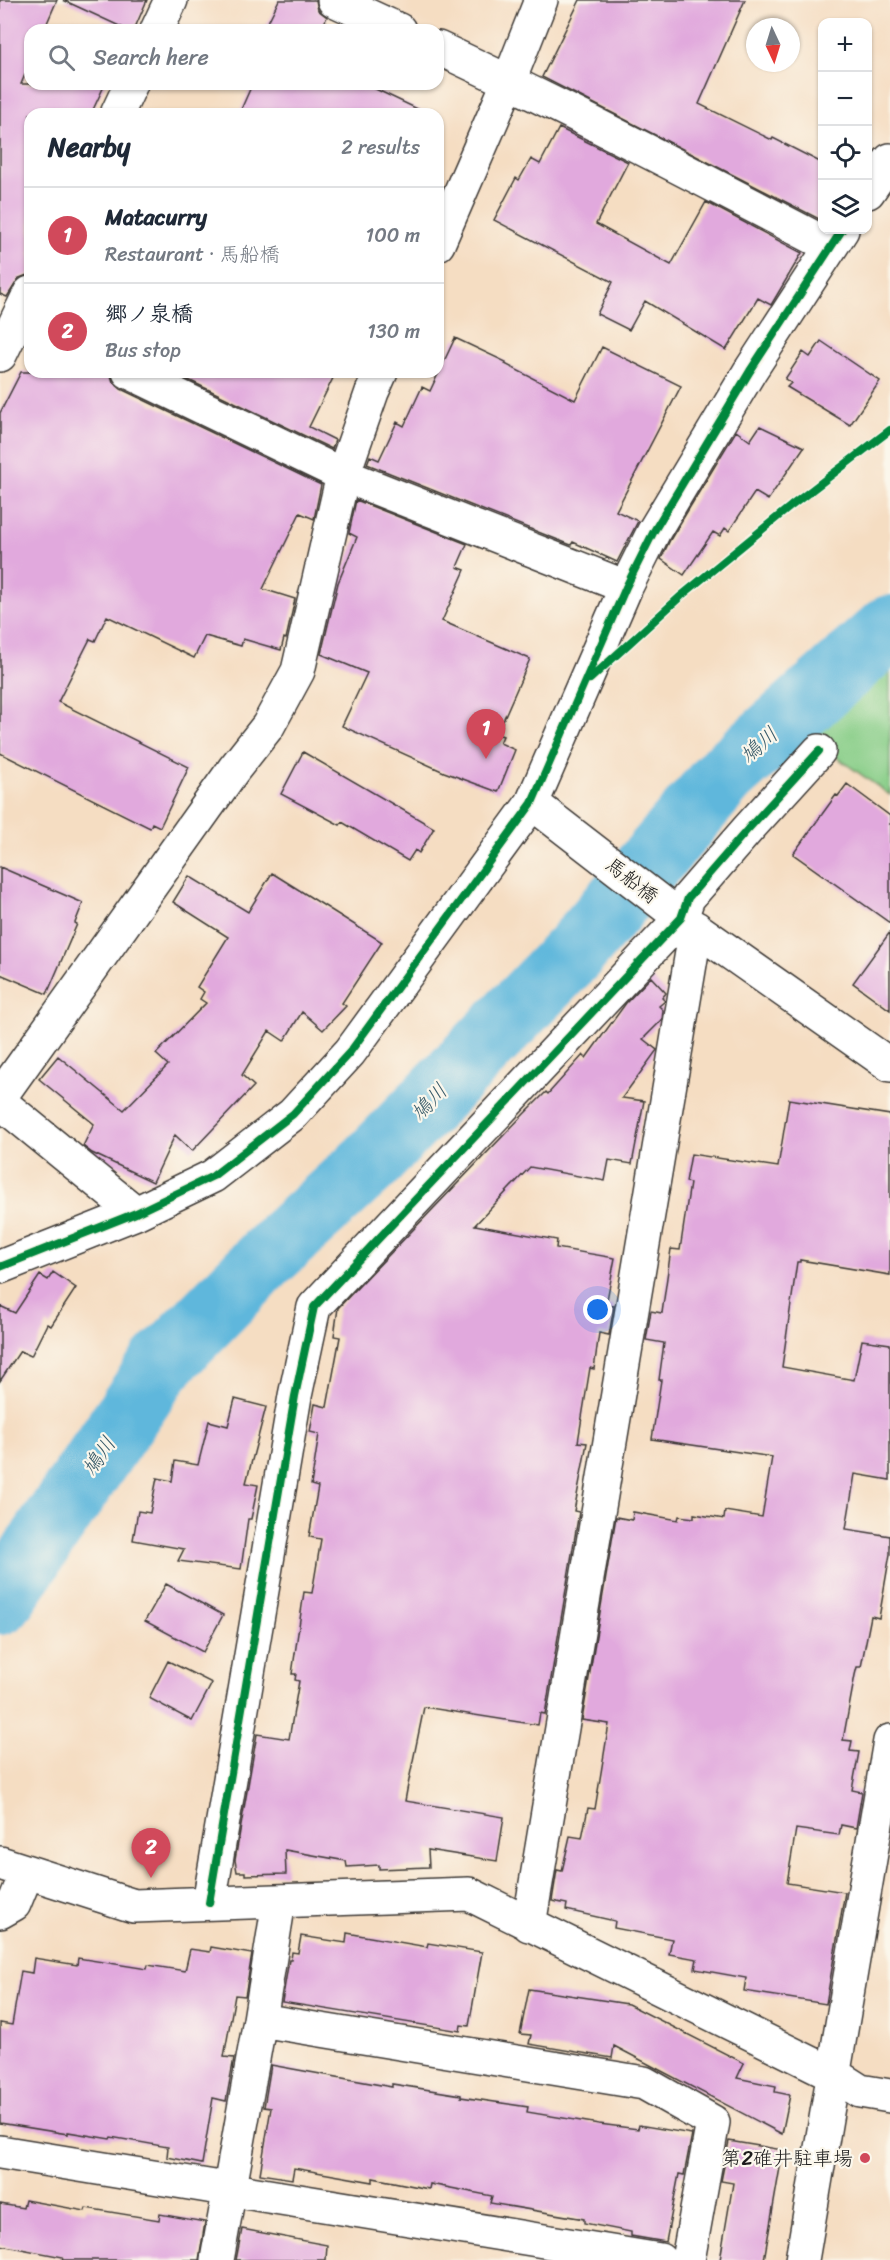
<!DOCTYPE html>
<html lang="en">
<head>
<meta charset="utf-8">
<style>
	body { margin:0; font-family:Sriracha,"Klee One",sans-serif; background:#f2f2f3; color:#1f2937 }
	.controls { position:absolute; right:18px; top:18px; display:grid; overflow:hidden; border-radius:12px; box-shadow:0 2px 4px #0004 }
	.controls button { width:54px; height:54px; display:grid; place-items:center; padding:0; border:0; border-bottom:2px solid #e0e1e3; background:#fff; color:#1f2937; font:30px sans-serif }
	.compass { position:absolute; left:746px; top:18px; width:54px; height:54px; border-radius:50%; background:#fff; box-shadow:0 2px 4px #0004; rotate:176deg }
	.you { position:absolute; left:598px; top:1310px; width:21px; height:21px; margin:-15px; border:4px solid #fff; border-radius:50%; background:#1a73e8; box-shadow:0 0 0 9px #1a73e833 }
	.badge { display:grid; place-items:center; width:39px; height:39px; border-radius:50%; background:#d1495b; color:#fff; font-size:20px; font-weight:700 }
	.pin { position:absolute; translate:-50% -50px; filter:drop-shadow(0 2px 3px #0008) }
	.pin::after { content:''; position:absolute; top:32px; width:21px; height:18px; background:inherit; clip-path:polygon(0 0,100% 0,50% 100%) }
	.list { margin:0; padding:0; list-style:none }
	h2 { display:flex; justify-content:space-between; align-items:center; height:78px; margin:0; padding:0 24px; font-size:26px }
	h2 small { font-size:20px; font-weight:400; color:#747a83 }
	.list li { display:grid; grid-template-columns:39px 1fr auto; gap:18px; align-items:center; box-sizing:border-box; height:96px; padding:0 24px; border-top:2px solid #e0e1e3 }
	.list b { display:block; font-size:22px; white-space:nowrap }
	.list p { margin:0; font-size:20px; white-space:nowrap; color:#747a83 }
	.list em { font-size:20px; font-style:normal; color:#747a83 }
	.icon { flex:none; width:33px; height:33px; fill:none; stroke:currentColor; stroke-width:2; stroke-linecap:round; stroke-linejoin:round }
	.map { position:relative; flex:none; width:890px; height:2260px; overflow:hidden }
	.search { position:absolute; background:#fff; box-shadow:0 2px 4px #0004; left:24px; top:24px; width:420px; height:66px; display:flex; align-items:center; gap:15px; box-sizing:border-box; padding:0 21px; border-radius:18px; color:#747a83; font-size:22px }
	.panel { position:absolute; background:#fff; box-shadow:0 2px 4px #0004; left:24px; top:108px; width:420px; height:270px; border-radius:18px }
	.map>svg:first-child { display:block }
</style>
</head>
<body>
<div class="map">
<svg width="890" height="2260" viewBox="0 0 890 2260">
	<rect width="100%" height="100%" fill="#fbf7ec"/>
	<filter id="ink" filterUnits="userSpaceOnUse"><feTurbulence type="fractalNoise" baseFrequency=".0167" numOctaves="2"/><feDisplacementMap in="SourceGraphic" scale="12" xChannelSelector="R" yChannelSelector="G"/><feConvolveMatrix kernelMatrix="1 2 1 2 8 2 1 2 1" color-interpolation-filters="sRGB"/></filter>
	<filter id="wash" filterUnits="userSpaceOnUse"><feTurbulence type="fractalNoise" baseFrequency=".008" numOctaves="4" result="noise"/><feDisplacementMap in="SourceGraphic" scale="24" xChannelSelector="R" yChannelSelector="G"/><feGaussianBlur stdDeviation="1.35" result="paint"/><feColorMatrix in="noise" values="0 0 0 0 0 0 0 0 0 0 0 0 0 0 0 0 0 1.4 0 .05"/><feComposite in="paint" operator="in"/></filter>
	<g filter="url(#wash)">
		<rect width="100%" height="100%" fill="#f5ddc2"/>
		<!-- green -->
		<path fill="#87cd87" stroke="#527452" stroke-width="1.5" d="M 890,658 L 890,795 L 811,739 Z"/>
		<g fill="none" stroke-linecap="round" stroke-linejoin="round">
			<!-- river -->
			<path stroke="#5fb7dc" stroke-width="66" d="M 0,1602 L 161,1365 L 267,1257 L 370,1163 L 576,950 L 725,775 L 890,628"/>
		</g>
		<g id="blocks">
			<!-- building -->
			<path fill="#e1a9dd" d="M 0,0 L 57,0 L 44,30 L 30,30 L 30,63 L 21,84 L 105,84 L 91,114 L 30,114 L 30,274 L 19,278 L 7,297 L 0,294 Z
				M 63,0 L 147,0 L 134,30 L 128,30 Z
				M 279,0 L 316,0 L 318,10 L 327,17 L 321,30 L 264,30 Z
				M 580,0 L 745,0 L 699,104 L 772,140 L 773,138 L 822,163 L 822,217 L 821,220 L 542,77 Z
				M 244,84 L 365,84 L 428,114 L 239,114 L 251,87 Z
				M 559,128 L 628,162 L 596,224 L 671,265 L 706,202 L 802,253 L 771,305 L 758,298 L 726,350 L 645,301 L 629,330 L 597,314 L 613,282 L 494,220 L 516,178 L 519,180 L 531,159 L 540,164 Z
				M 455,338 L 506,362 L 505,364 L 575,400 L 602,347 L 681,386 L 616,511 L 638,521 L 617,562 L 573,542 L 571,545 L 367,464 L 370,456 L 379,460 L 397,422 L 404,426 L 422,387 L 430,391 Z
				M 821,341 L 880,381 L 850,425 L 787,387 L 791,383 L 785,379 L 803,352 L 810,357 Z
				M 21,372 L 110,372 L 113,382 L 121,389 L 321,485 L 314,519 L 300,513 L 263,589 L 295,599 L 286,639 L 284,638 L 281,650 L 243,639 L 241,646 L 205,636 L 194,658 L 107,616 L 95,641 L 90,639 L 58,702 L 189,767 L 160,827 L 152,823 L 150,828 L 0,753 L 0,413 Z
				M 172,372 L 336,372 L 309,427 L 335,440 L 332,449 Z
				M 760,426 L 804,447 L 768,500 L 755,492 L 729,531 L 725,528 L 720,536 L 713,532 L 684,575 L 661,559 L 670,540 L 736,431 L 750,441 Z
				M 356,500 L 467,544 L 457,567 L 465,570 L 442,621 L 530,659 L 497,734 L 503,736 L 500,743 L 515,750 L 498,792 L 444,772 L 342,726 L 367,673 L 321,654 L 338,583 L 357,537 L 349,533 Z
				M 303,752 L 434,828 L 419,853 L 415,850 L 408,861 L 342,822 L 340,825 L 281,794 Z
				M 847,784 L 890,816 L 890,923 L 793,854 L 836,795 L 838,796 Z
				M 0,867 L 83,903 L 75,923 L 77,924 L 47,994 L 0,974 Z
				M 272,873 L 382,942 L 342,1003 L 346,1006 L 323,1030 L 302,1012 L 284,1041 L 269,1031 L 242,1075 L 254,1086 L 192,1151 L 175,1135 L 153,1182 L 92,1153 L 83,1146 L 94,1124 L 39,1079 L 58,1056 L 124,1110 L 168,1065 L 156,1054 L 206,1003 L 200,999 L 204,992 L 197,987 L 228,937 L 173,902 L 189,876 L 248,912 Z
				M 890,932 L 890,1010 L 853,983 Z
				M 651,977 L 666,993 L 662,998 L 665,1001 L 659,1006 L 663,1010 L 662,1020 L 643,1039 L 657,1050 L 622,1098 L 644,1101 L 632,1164 L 609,1160 L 605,1181 L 530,1167 L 475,1225 L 557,1240 L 556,1248 L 615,1258 L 606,1305 L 614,1306 L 609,1335 L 599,1333 L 594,1369 L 590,1368 L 578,1442 L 587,1443 L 574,1511 L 579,1512 L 545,1714 L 540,1713 L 538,1725 L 424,1707 L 407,1790 L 405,1801 L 504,1817 L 497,1861 L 428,1850 L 429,1867 L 379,1869 L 379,1865 L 347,1867 L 346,1861 L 285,1850 L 286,1874 L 245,1875 L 245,1872 L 237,1872 L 235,1860 L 257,1734 L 289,1739 L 299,1681 L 295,1680 L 296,1674 L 292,1674 L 304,1592 L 312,1593 L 321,1539 L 309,1537 L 318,1487 L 311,1485 L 319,1434 L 310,1432 L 315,1404 L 327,1407 L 340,1337 L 334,1336 L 338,1308 L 524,1114 L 546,1092 L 548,1094 L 583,1055 L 586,1058 L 626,1003 Z
				M 789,1099 L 890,1115 L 890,1275 L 800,1260 L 800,1262 L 797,1262 L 782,1367 L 854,1380 L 862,1340 L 890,1344 L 890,1480 L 855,1474 L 846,1529 L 890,1536 L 890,1554 L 879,1618 L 871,1616 L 861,1667 L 857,1667 L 855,1675 L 843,1740 L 852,1741 L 850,1751 L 859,1752 L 852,1790 L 862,1792 L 856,1828 L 841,1825 L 839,1835 L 796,1829 L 787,1883 L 845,1892 L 826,2004 L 744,1991 L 746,1978 L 695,1969 L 697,1959 L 669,1954 L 672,1939 L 614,1928 L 615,1921 L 566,1910 L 567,1904 L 552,1901 L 557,1870 L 562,1871 L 570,1836 L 582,1838 L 588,1808 L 595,1809 L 609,1724 L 582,1720 L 616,1517 L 632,1520 L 633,1512 L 678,1520 L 679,1516 L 694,1518 L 694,1514 L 724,1519 L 725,1511 L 762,1517 L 772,1457 L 652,1439 L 661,1380 L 659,1380 L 664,1343 L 646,1340 L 651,1311 L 662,1313 L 671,1249 L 680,1250 L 690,1183 L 686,1182 L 691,1154 L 778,1167 Z
				M 53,1272 L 76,1288 L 51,1326 L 47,1324 L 31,1356 L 20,1351 L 0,1381 L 0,1306 L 15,1313 L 40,1275 L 48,1280 Z
				M 235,1399 L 266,1407 L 246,1483 L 258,1485 L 251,1519 L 248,1519 L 241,1569 L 178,1561 L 184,1549 L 133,1540 L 138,1511 L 150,1513 L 157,1478 L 172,1481 L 175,1461 L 198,1465 L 209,1421 L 228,1426 Z
				M 166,1584 L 223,1615 L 203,1652 L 145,1621 Z
				M 168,1661 L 212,1683 L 192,1721 L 149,1698 Z
				M 347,1933 L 427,1947 L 428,1943 L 482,1952 L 469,2026 L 461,2025 L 460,2031 L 282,2002 L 289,1960 L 291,1960 L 292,1952 L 298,1953 L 301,1936 L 346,1943 Z
				M 211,1947 L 252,1954 L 245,1996 L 235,1995 L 224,2057 L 234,2058 L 226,2101 L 213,2098 L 202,2164 L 167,2157 L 168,2147 L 111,2137 L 110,2139 L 68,2132 L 68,2134 L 0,2123 L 0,2023 L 12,2025 L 21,1971 L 32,1973 L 34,1958 L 77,1965 L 78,1958 L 147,1969 L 148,1965 L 185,1971 L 190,1949 L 210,1952 Z
				M 529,1989 L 628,2004 L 744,2063 L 737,2078 L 776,2086 L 775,2092 L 790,2095 L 782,2134 L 614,2046 L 612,2058 L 529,2044 L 531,2035 L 520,2034 Z
				M 271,2065 L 392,2087 L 392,2084 L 461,2095 L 461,2097 L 528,2107 L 527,2112 L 599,2124 L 638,2129 L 639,2125 L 692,2134 L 684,2175 L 679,2174 L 666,2242 L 631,2236 L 631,2232 L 584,2223 L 584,2219 L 490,2203 L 492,2196 L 430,2184 L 429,2189 L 373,2178 L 373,2182 L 294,2168 L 292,2179 L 260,2174 L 271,2108 L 264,2107 Z
				M 729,2141 L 783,2150 L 764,2260 L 720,2260 L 733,2183 L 721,2181 Z
				M 25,2200 L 85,2211 L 86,2208 L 159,2220 L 160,2214 L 205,2222 L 199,2260 L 62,2260 L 63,2257 L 0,2245 L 0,2204 L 23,2208 Z
				M 242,2229 L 327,2245 L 326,2260 L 236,2260 Z"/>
		</g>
	</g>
	<g filter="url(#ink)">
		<use href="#blocks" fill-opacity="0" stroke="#3d3935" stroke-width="1.5"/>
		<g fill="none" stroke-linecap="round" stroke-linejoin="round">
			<defs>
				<path id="street" d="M 334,0 L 399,30
					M 157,30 L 171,0
					M 438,48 C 571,110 700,178 830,246
					M 117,114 L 131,84
					M 868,192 L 890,160
					M 438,244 L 509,81 L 541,0
					M 0,355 L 30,293
					M 129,372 L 343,475 L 626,587
					M 532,803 L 681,918 L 890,1065
					M 0,1097 L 234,769 L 268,726 L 298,671 L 343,475 L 372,392 L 381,372
					M 0,1102 L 136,1213
					M 0,1267 L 136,1213 L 213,1176 L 293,1114 L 350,1052 L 532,803 L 626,587 L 654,531 L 750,371 L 842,230
					M 0,1863 L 134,1906 L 469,1894 L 835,2075 L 860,2091 L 890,2096
					M 209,1903 L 295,1396 L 314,1307 L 681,918 L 688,898 L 748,829 L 819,751
					M 0,1912 L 14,1904 L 27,1872
					M 529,1925 L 696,928
					M 260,2020 L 644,2083 L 713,2122 L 688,2260
					M 0,2152 L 660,2260
					M 217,2260 L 260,2020 L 279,1901
					M 802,2260 L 890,1741"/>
			</defs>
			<!-- street casing -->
			<use href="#street" stroke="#3d3935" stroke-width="36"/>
			<!-- street -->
			<use href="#street" stroke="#fff" stroke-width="33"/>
			<defs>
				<path id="cycleway" d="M 590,679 L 681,596 L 791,506 L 890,430
					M 0,1267 L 136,1213 L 213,1176 L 293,1114 L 350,1052 L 532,803 L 626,587 L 654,531 L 750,371 L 842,230
					M 209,1903 L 295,1396 L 314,1307 L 681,918 L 688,898 L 748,829 L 819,751"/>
			</defs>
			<!-- cycleway casing -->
			<use href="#cycleway" stroke="#fbf7ec" stroke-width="11"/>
			<!-- cycleway -->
			<use href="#cycleway" stroke="#00873e" stroke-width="8"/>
		</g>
	</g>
	<!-- markers -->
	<circle fill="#d1495b" stroke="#fbf7ec" stroke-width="2" cx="865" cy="2158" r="6"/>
	<g text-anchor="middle" stroke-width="4.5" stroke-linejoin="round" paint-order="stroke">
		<!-- street labels -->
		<g font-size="20" fill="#1c1c1c" stroke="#fbf7ec">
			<text transform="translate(632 880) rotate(38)" y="7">馬船橋</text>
		</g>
		<!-- poi labels -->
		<g font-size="20" fill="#1c1c1c" stroke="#fbf7ec" text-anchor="end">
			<text x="853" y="2165">第2碓井駐車場</text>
		</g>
		<!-- water labels -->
		<g font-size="21" font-style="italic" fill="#375a69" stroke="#fbf7ec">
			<text transform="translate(759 745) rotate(-42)" y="7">鳩川</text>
			<text transform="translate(429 1102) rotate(-46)" y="7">鳩川</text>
			<text transform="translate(99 1456) rotate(-56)" y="7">鳩川</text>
		</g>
	</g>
</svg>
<div class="controls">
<button>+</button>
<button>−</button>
<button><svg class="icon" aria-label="locate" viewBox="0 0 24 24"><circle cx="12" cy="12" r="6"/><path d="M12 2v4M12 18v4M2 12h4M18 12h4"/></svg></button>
<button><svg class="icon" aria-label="layers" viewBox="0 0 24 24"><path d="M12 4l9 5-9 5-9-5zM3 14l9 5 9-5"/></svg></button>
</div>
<svg class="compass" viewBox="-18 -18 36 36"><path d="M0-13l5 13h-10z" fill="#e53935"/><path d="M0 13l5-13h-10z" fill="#747a83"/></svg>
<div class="you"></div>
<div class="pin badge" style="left:486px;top:759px">1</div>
<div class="pin badge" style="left:151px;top:1878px">2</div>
<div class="search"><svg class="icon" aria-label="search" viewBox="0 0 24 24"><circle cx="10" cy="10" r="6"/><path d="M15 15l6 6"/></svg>Search here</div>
<section class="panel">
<h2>Nearby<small>2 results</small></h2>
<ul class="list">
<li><span class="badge">1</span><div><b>Matacurry</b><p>Restaurant · 馬船橋</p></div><em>100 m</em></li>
<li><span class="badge">2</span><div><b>郷ノ泉橋</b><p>Bus stop</p></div><em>130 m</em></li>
</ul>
</section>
</div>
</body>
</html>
